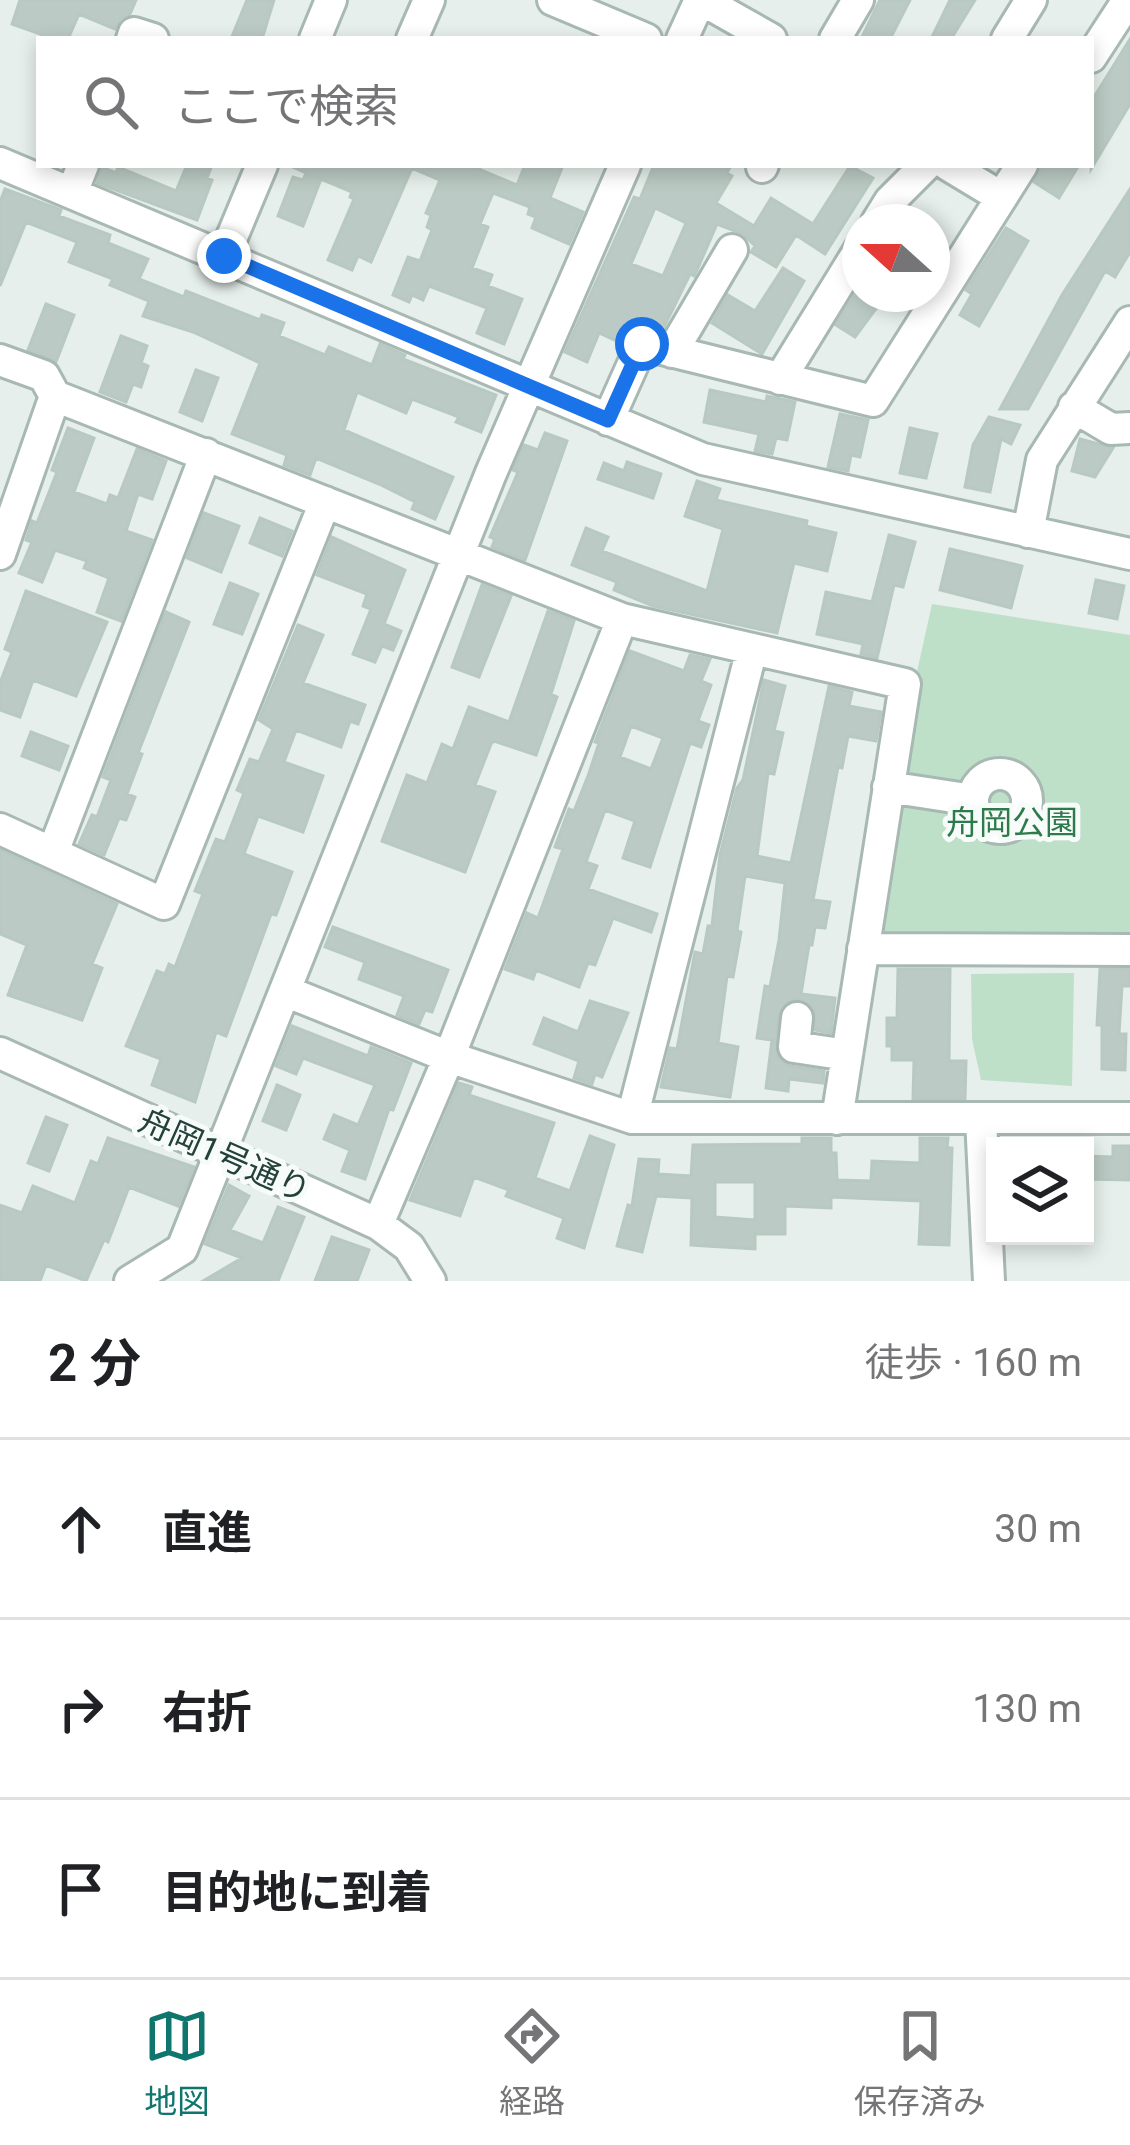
<!DOCTYPE html>
<html lang="ja">
<head>
<meta charset="utf-8">
<style>
	body { margin:0; font-family:Roboto,"Noto Sans JP",sans-serif; background:#f2f2f2; color:#202124 }
	.controls { position:absolute; right:36px; bottom:36px; display:grid; overflow:hidden; border-radius:0px; box-shadow:0 6px 18px #0003 }
	.controls button { width:108px; height:108px; display:grid; place-items:center; padding:0; border:0; border-bottom:3px solid #e0e0e0; background:#fff; color:#202124; font:60px sans-serif }
	.compass { position:absolute; left:842px; top:204px; width:108px; height:108px; border-radius:50%; background:#fff; box-shadow:0 6px 18px #0003; rotate:291deg }
	.stop { position:absolute; width:36px; height:36px; margin:-27px; border:9px solid #1a73e8; border-radius:50%; background:#fff }
	.stop.end { background:#1a73e8; border-color:#fff; box-shadow:0 3px 12px #0008 }
	.list { margin:0; padding:0; list-style:none }
	h2 { display:flex; justify-content:space-between; align-items:center; height:156px; margin:0; padding:0 48px; font-size:51px }
	h2 small { font-size:39px; font-weight:400; color:#757577 }
	.list li { display:grid; grid-template-columns:78px 1fr auto; gap:36px; align-items:center; box-sizing:border-box; height:180px; padding:0 48px; border-top:3px solid #e0e0e0 }
	.list b { display:block; font-size:45px; white-space:nowrap }
	.list em { font-size:39px; font-style:normal; color:#757577 }
	.icon { flex:none; width:66px; height:66px; fill:none; stroke:currentColor; stroke-width:2; stroke-linecap:round; stroke-linejoin:round }
	.map { position:relative; flex:none; width:1130px; height:1281px; overflow:hidden }
	.search { position:absolute; background:#fff; box-shadow:0 6px 18px #0003; left:36px; right:36px; top:36px; height:132px; display:flex; align-items:center; gap:30px; box-sizing:border-box; padding:0 42px; border-radius:0px; color:#757577; font-size:45px }
	.sheet { height:696px; background:#fff }
	nav { display:flex; justify-content:space-around; align-items:center; box-sizing:border-box; height:168px; border-top:3px solid #e0e0e0; background:#fff; font-size:33px; color:#757577 }
	nav a { display:grid; justify-items:center; gap:6px }
	nav .on { color:#0f766e }
	.map>svg:first-child { display:block }
</style>
</head>
<body>
<div class="map">
<svg width="1130" height="1281" viewBox="0 0 1130 1281">
	<rect width="100%" height="100%" fill="#e6efeb"/>
	<!-- green -->
	<path fill="#bfe0c8" d="M 932,604 L 1130,635 L 1130,940 L 884,937 L 879,931 L 914,685 Z
		M 1074,973 L 1072,1086 L 981,1080 L 972,1039 L 971,974 Z"/>
	<!-- building -->
	<path fill="#bbcac4" stroke="#b8c9c2" stroke-width="3" fill-rule="evenodd" d="M 20,0 L 136,0 L 130,14 L 120,19 L 115,29 L 79,14 L 68,39 L 42,39 L 43,35 L 12,24 Z
		M 247,0 L 274,0 L 262,39 L 231,39 Z
		M 880,0 L 910,0 L 890,39 L 861,39 Z
		M 950,0 L 975,0 L 951,39 L 931,39 Z
		M 1130,39 L 1130,104 L 1091,169 L 1091,102 Z
		M 187,165 L 212,165 L 207,178 L 212,180 L 197,220 L 97,183 L 102,167 L 116,173 L 118,167 L 176,191 Z
		M 288,165 L 469,165 L 517,185 L 525,165 L 563,165 L 550,198 L 583,212 L 569,244 L 532,228 L 536,217 L 528,214 L 530,207 L 493,193 L 480,224 L 488,227 L 472,268 L 492,275 L 488,286 L 522,299 L 504,344 L 477,333 L 487,308 L 429,286 L 423,300 L 412,295 L 409,302 L 393,295 L 408,257 L 420,261 L 432,230 L 427,227 L 431,215 L 426,213 L 440,180 L 412,168 L 371,262 L 358,256 L 352,270 L 328,260 L 354,199 L 350,197 L 352,192 L 321,179 L 303,226 L 278,216 L 293,177 L 303,180 L 306,173 Z
		M 654,165 L 731,165 L 727,173 L 732,176 L 716,203 L 754,226 L 771,198 L 813,224 L 850,166 L 873,178 L 825,254 L 796,235 L 776,267 L 751,252 L 755,246 L 743,234 L 717,224 L 697,270 L 694,276 L 690,274 L 663,329 L 637,325 L 621,343 L 599,333 L 587,362 L 565,352 L 634,197 L 640,199 ZM 655,208 L 686,223 L 663,276 L 631,264 Z
		M 1043,165 L 1079,165 L 1059,198 L 1034,182 Z
		M 5,189 L 61,210 L 59,216 L 110,235 L 108,243 L 148,259 L 139,279 L 184,297 L 186,291 L 260,320 L 262,315 L 284,323 L 279,336 L 325,355 L 329,347 L 372,365 L 380,344 L 405,355 L 403,359 L 496,395 L 481,432 L 456,422 L 459,417 L 412,399 L 406,413 L 357,392 L 344,430 L 453,477 L 435,519 L 412,509 L 415,502 L 379,484 L 316,458 L 310,475 L 284,465 L 287,455 L 232,434 L 260,363 L 193,332 L 143,316 L 149,301 L 110,285 L 113,279 L 69,262 L 77,242 L 26,222 L 0,286 L 0,202 Z
		M 1130,189 L 1130,252 L 1115,277 L 1105,271 L 1028,409 L 1000,409 L 1062,295 Z
		M 1006,228 L 1028,241 L 979,326 L 960,315 L 972,294 L 966,290 Z
		M 783,268 L 804,281 L 762,354 L 712,323 L 728,295 L 755,311 Z
		M 860,286 L 860,294 L 887,294 L 855,337 L 836,325 Z
		M 46,304 L 74,315 L 56,362 L 28,350 Z
		M 121,336 L 147,346 L 141,363 L 148,366 L 141,387 L 133,384 L 126,402 L 100,392 Z
		M 196,370 L 218,378 L 202,421 L 180,412 Z
		M 710,390 L 766,402 L 767,396 L 795,402 L 787,440 L 776,438 L 772,454 L 755,451 L 759,434 L 704,422 Z
		M 840,414 L 868,420 L 860,457 L 851,455 L 848,471 L 828,467 Z
		M 989,417 L 1020,425 L 1011,444 L 1001,439 L 990,492 L 965,487 L 973,445 Z
		M 68,428 L 94,438 L 74,492 L 107,504 L 110,495 L 118,498 L 137,449 L 166,461 L 152,499 L 138,494 L 126,531 L 152,540 L 121,621 L 97,612 L 109,578 L 84,568 L 87,561 L 55,550 L 42,582 L 19,573 L 32,542 L 26,540 L 32,521 L 37,523 L 57,472 L 52,470 Z
		M 910,428 L 937,434 L 926,478 L 900,473 Z
		M 545,433 L 567,441 L 525,560 L 492,547 L 495,539 L 490,537 L 518,472 L 513,470 L 524,445 L 538,450 Z
		M 1080,439 L 1113,448 L 1095,477 L 1072,471 Z
		M 627,462 L 661,474 L 653,498 L 598,479 L 604,463 L 624,471 Z
		M 697,481 L 720,489 L 716,500 L 807,521 L 806,526 L 836,533 L 827,571 L 794,563 L 777,633 L 653,606 L 614,590 L 617,582 L 572,565 L 586,528 L 608,537 L 602,551 L 707,591 L 723,529 L 685,516 Z
		M 204,513 L 239,526 L 221,572 L 187,558 Z
		M 260,518 L 292,531 L 282,556 L 250,543 Z
		M 889,535 L 915,542 L 903,587 L 894,585 L 877,658 L 861,654 L 863,644 L 817,634 L 826,592 L 872,602 Z
		M 332,537 L 405,570 L 384,624 L 401,631 L 393,650 L 382,646 L 375,662 L 353,654 L 371,609 L 363,606 L 367,594 L 317,575 Z
		M 950,549 L 1022,566 L 1011,608 L 940,590 Z
		M 1096,580 L 1124,586 L 1117,619 L 1089,613 Z
		M 230,583 L 258,594 L 242,634 L 214,624 Z
		M 482,585 L 511,596 L 479,677 L 452,667 Z
		M 26,591 L 107,622 L 76,696 L 33,680 L 20,717 L 0,710 L 0,683 L 12,652 L 5,649 Z
		M 548,611 L 574,621 L 551,694 L 557,697 L 536,755 L 494,741 L 491,744 L 475,785 L 495,792 L 465,872 L 382,841 L 407,775 L 427,783 L 442,744 L 453,749 L 469,707 L 509,722 Z
		M 166,612 L 189,622 L 138,753 L 142,754 L 127,794 L 135,797 L 126,820 L 119,818 L 104,855 L 79,844 L 92,815 L 97,817 L 111,780 L 103,777 Z
		M 298,625 L 323,635 L 303,683 L 365,705 L 358,724 L 350,721 L 341,747 L 296,730 L 284,762 L 323,776 L 303,832 L 258,816 L 244,854 L 292,872 L 276,915 L 271,914 L 226,1036 L 216,1032 L 195,1102 L 152,1085 L 161,1059 L 126,1046 L 157,971 L 165,974 L 169,964 L 175,967 L 203,894 L 195,891 L 216,839 L 225,842 L 244,793 L 237,790 L 250,759 L 259,762 L 273,729 L 259,720 Z
		M 630,651 L 684,671 L 690,655 L 710,659 L 701,681 L 711,685 L 698,721 L 709,725 L 701,747 L 690,743 L 650,867 L 623,858 L 635,821 L 605,810 L 586,862 L 597,866 L 588,889 L 657,914 L 651,932 L 613,918 L 595,965 L 588,963 L 579,987 L 536,970 L 533,979 L 505,969 L 527,913 L 538,918 L 563,849 L 555,847 L 569,809 L 574,811 L 588,776 L 599,743 L 595,742 ZM 631,726 L 663,738 L 651,769 L 620,757 Z
		M 764,680 L 785,686 L 774,731 L 783,733 L 774,774 L 768,773 L 757,856 L 791,863 L 829,686 L 852,692 L 849,706 L 881,712 L 876,741 L 848,736 L 842,768 L 838,767 L 813,900 L 830,902 L 825,928 L 815,927 L 812,945 L 809,945 L 801,994 L 835,998 L 831,1033 L 815,1030 L 814,1009 L 800,999 L 788,1001 L 778,1016 L 777,1056 L 790,1066 L 824,1071 L 823,1083 L 789,1079 L 788,1091 L 766,1088 L 772,1040 L 757,1038 L 765,986 L 770,987 L 779,940 L 785,883 L 745,876 L 737,931 L 741,932 L 733,977 L 727,976 L 718,1043 L 738,1047 L 730,1097 L 661,1087 L 670,1048 L 677,1049 L 695,952 L 703,954 L 708,926 L 712,926 L 720,855 L 737,788 L 743,780 Z
		M 31,732 L 68,746 L 59,770 L 22,756 Z
		M 0,850 L 117,904 L 92,964 L 102,968 L 82,1020 L 8,995 L 27,945 L 0,934 Z
		M 333,927 L 448,970 L 432,1012 L 425,1010 L 419,1024 L 397,1015 L 404,996 L 359,979 L 365,962 L 325,947 Z
		M 898,969 L 950,969 L 949,1061 L 966,1061 L 965,1099 L 913,1099 L 914,1060 L 892,1060 L 892,1046 L 887,1046 L 887,1018 L 897,1018 Z
		M 1100,969 L 1130,969 L 1130,986 L 1122,986 L 1119,1034 L 1126,1034 L 1125,1070 L 1102,1069 L 1102,1025 L 1097,1025 Z
		M 590,1001 L 628,1013 L 602,1077 L 595,1074 L 592,1084 L 574,1078 L 579,1061 L 534,1044 L 544,1018 L 578,1032 Z
		M 292,1026 L 368,1056 L 371,1047 L 411,1063 L 393,1110 L 389,1109 L 365,1179 L 342,1171 L 350,1150 L 324,1139 L 334,1115 L 358,1125 L 375,1085 L 303,1058 L 296,1074 L 276,1066 Z
		M 459,1083 L 472,1087 L 469,1095 L 554,1123 L 535,1178 L 570,1191 L 590,1136 L 614,1145 L 584,1248 L 557,1238 L 564,1218 L 506,1196 L 509,1190 L 474,1177 L 460,1216 L 410,1200 Z
		M 277,1085 L 300,1095 L 286,1130 L 263,1121 Z
		M 46,1117 L 67,1125 L 49,1171 L 28,1163 Z
		M 108,1138 L 194,1167 L 178,1206 L 129,1187 L 108,1242 L 104,1240 L 86,1281 L 46,1265 L 40,1281 L 0,1281 L 0,1205 L 22,1213 L 33,1186 L 75,1203 L 91,1161 L 98,1164 Z
		M 802,1138 L 831,1138 L 831,1153 L 836,1153 L 837,1180 L 871,1181 L 872,1161 L 920,1163 L 920,1138 L 948,1138 L 947,1148 L 952,1148 L 949,1245 L 919,1244 L 921,1201 L 831,1197 L 831,1208 L 785,1206 L 785,1234 L 755,1234 L 755,1249 L 691,1245 L 692,1198 L 656,1196 L 642,1252 L 617,1246 L 628,1205 L 632,1206 L 639,1159 L 659,1160 L 658,1174 L 691,1176 L 693,1145 L 802,1144 ZM 715,1182 L 755,1182 L 755,1220 L 715,1217 Z
		M 1113,1146 L 1130,1146 L 1130,1180 L 1085,1179 L 1085,1156 L 1113,1157 Z
		M 229,1185 L 249,1196 L 230,1230 L 263,1243 L 278,1207 L 304,1217 L 278,1281 L 203,1281 L 242,1258 L 205,1244 Z
		M 332,1237 L 369,1250 L 357,1281 L 315,1281 Z"/>
	<g fill="none" stroke-linecap="round" stroke-linejoin="round">
		<defs>
			<path id="minor" d="M 553,0 L 646,39
				M 702,0 L 771,39
				M 132,39 L 134,33 L 153,39
				M 315,39 L 331,0
				M 412,39 L 429,0
				M 682,39 L 700,0
				M 835,39 L 858,0
				M 1007,39 L 1031,0
				M 1091,57 L 1128,0
				M 0,163 L 703,459 L 1130,554
				M 948,165 L 1001,197
				M 762,167 L 763,165
				M 72,193 L 83,165
				M 877,222 L 890,201 L 926,165
				M 224,256 L 262,165
				M 672,352 L 732,250
				M 0,360 L 44,376 L 55,396
				M 780,379 L 860,249
				M 1074,407 L 1111,429 L 1130,428
				M 608,420 L 642,344 L 873,401 L 1022,165
				M 1028,532 L 1042,460 L 1130,322
				M 0,554 L 55,396 L 622,619 L 905,684 L 837,1119
				M973 801a27 27 0 1 1 54 0a27 27 0 1 1-54 0Z
				M 888,787 L 973,800
				M 0,829 L 164,904 L 325,502
				M 53,852 L 206,454
				M 863,949 L 1130,950
				M 285,991 L 449,1057 L 632,1118 L 1130,1118
				M 797,1018 L 794,1047 L 847,1055
				M 0,1053 L 378,1224 L 409,1247 L 430,1281
				M 632,1118 L 752,649
				M 981,1119 L 989,1281
				M 378,1224 L 449,1057 L 622,619
				M 130,1281 L 182,1249 L 491,473 L 625,165"/>
		</defs>
		<!-- minor casing -->
		<use href="#minor" stroke="#a8b8b2" stroke-width="36"/>
		<!-- minor -->
		<use href="#minor" stroke="#fff" stroke-width="30"/>
	</g>
	<g fill="none" stroke-linecap="round" stroke-linejoin="round">
		<!-- route -->
		<path stroke="#1a73e8" stroke-width="15" d="M 224,256 L 608,420 L 642,344"/>
	</g>
	<g text-anchor="middle" stroke-width="10" stroke-linejoin="round" paint-order="stroke">
		<!-- park labels -->
		<g font-size="33" fill="#2d7a4b" stroke="#f7fbf9">
			<text x="1012" y="834">舟岡公園</text>
		</g>
		<!-- street labels -->
		<g font-size="33" fill="#24423a" stroke="#f7fbf9">
			<text transform="translate(225 1155) rotate(24)" y="12">舟岡1号通り</text>
		</g>
	</g>
</svg>
<div class="controls">
<button><svg class="icon" aria-label="layers" viewBox="0 0 24 24"><path d="M12 4l9 5-9 5-9-5zM3 14l9 5 9-5"/></svg></button>
</div>
<svg class="compass" viewBox="-18 -18 36 36"><path d="M0-13l5 13h-10z" fill="#e53935"/><path d="M0 13l5-13h-10z" fill="#757577"/></svg>
<div class="stop" style="left:642px;top:344px"></div>
<div class="stop end" style="left:224px;top:256px"></div>
<div class="search"><svg class="icon" aria-label="search" viewBox="0 0 24 24"><circle cx="10" cy="10" r="6"/><path d="M15 15l6 6"/></svg>ここで検索</div>
</div>
<section class="sheet">
<h2>2 分<small>徒歩 · 160 m</small></h2>
<ul class="list">
<li><svg class="icon" aria-label="ahead" viewBox="0 0 24 24"><path d="M12 20V5M6 11l6-6 6 6"/></svg><div><b>直進</b></div><em>30 m</em></li>
<li><svg class="icon" aria-label="right" viewBox="0 0 24 24"><path d="M7 20v-9h11M14 6l5 5-5 5"/></svg><div><b>右折</b></div><em>130 m</em></li>
<li><svg class="icon" aria-label="arrive" viewBox="0 0 24 24"><path d="M6 21V4h12l-3 4 3 4H6"/></svg><div><b>目的地に到着</b></div></li>
</ul>
</section>
<nav>
<a class="on"><svg class="icon" aria-label="map" viewBox="0 0 24 24"><path d="M3 6l6-2 6 2 6-2v14l-6 2-6-2-6 2zM9 4v14M15 6v14"/></svg>地図</a>
<a><svg class="icon" aria-label="directions" viewBox="0 0 24 24"><path d="M12 3l9 9-9 9-9-9zM9 14v-3h6M13 9l2 2-2 2"/></svg>経路</a>
<a><svg class="icon" aria-label="saved" viewBox="0 0 24 24"><path d="M7 4h10v16l-5-4-5 4z"/></svg>保存済み</a>
</nav>
</body>
</html>
